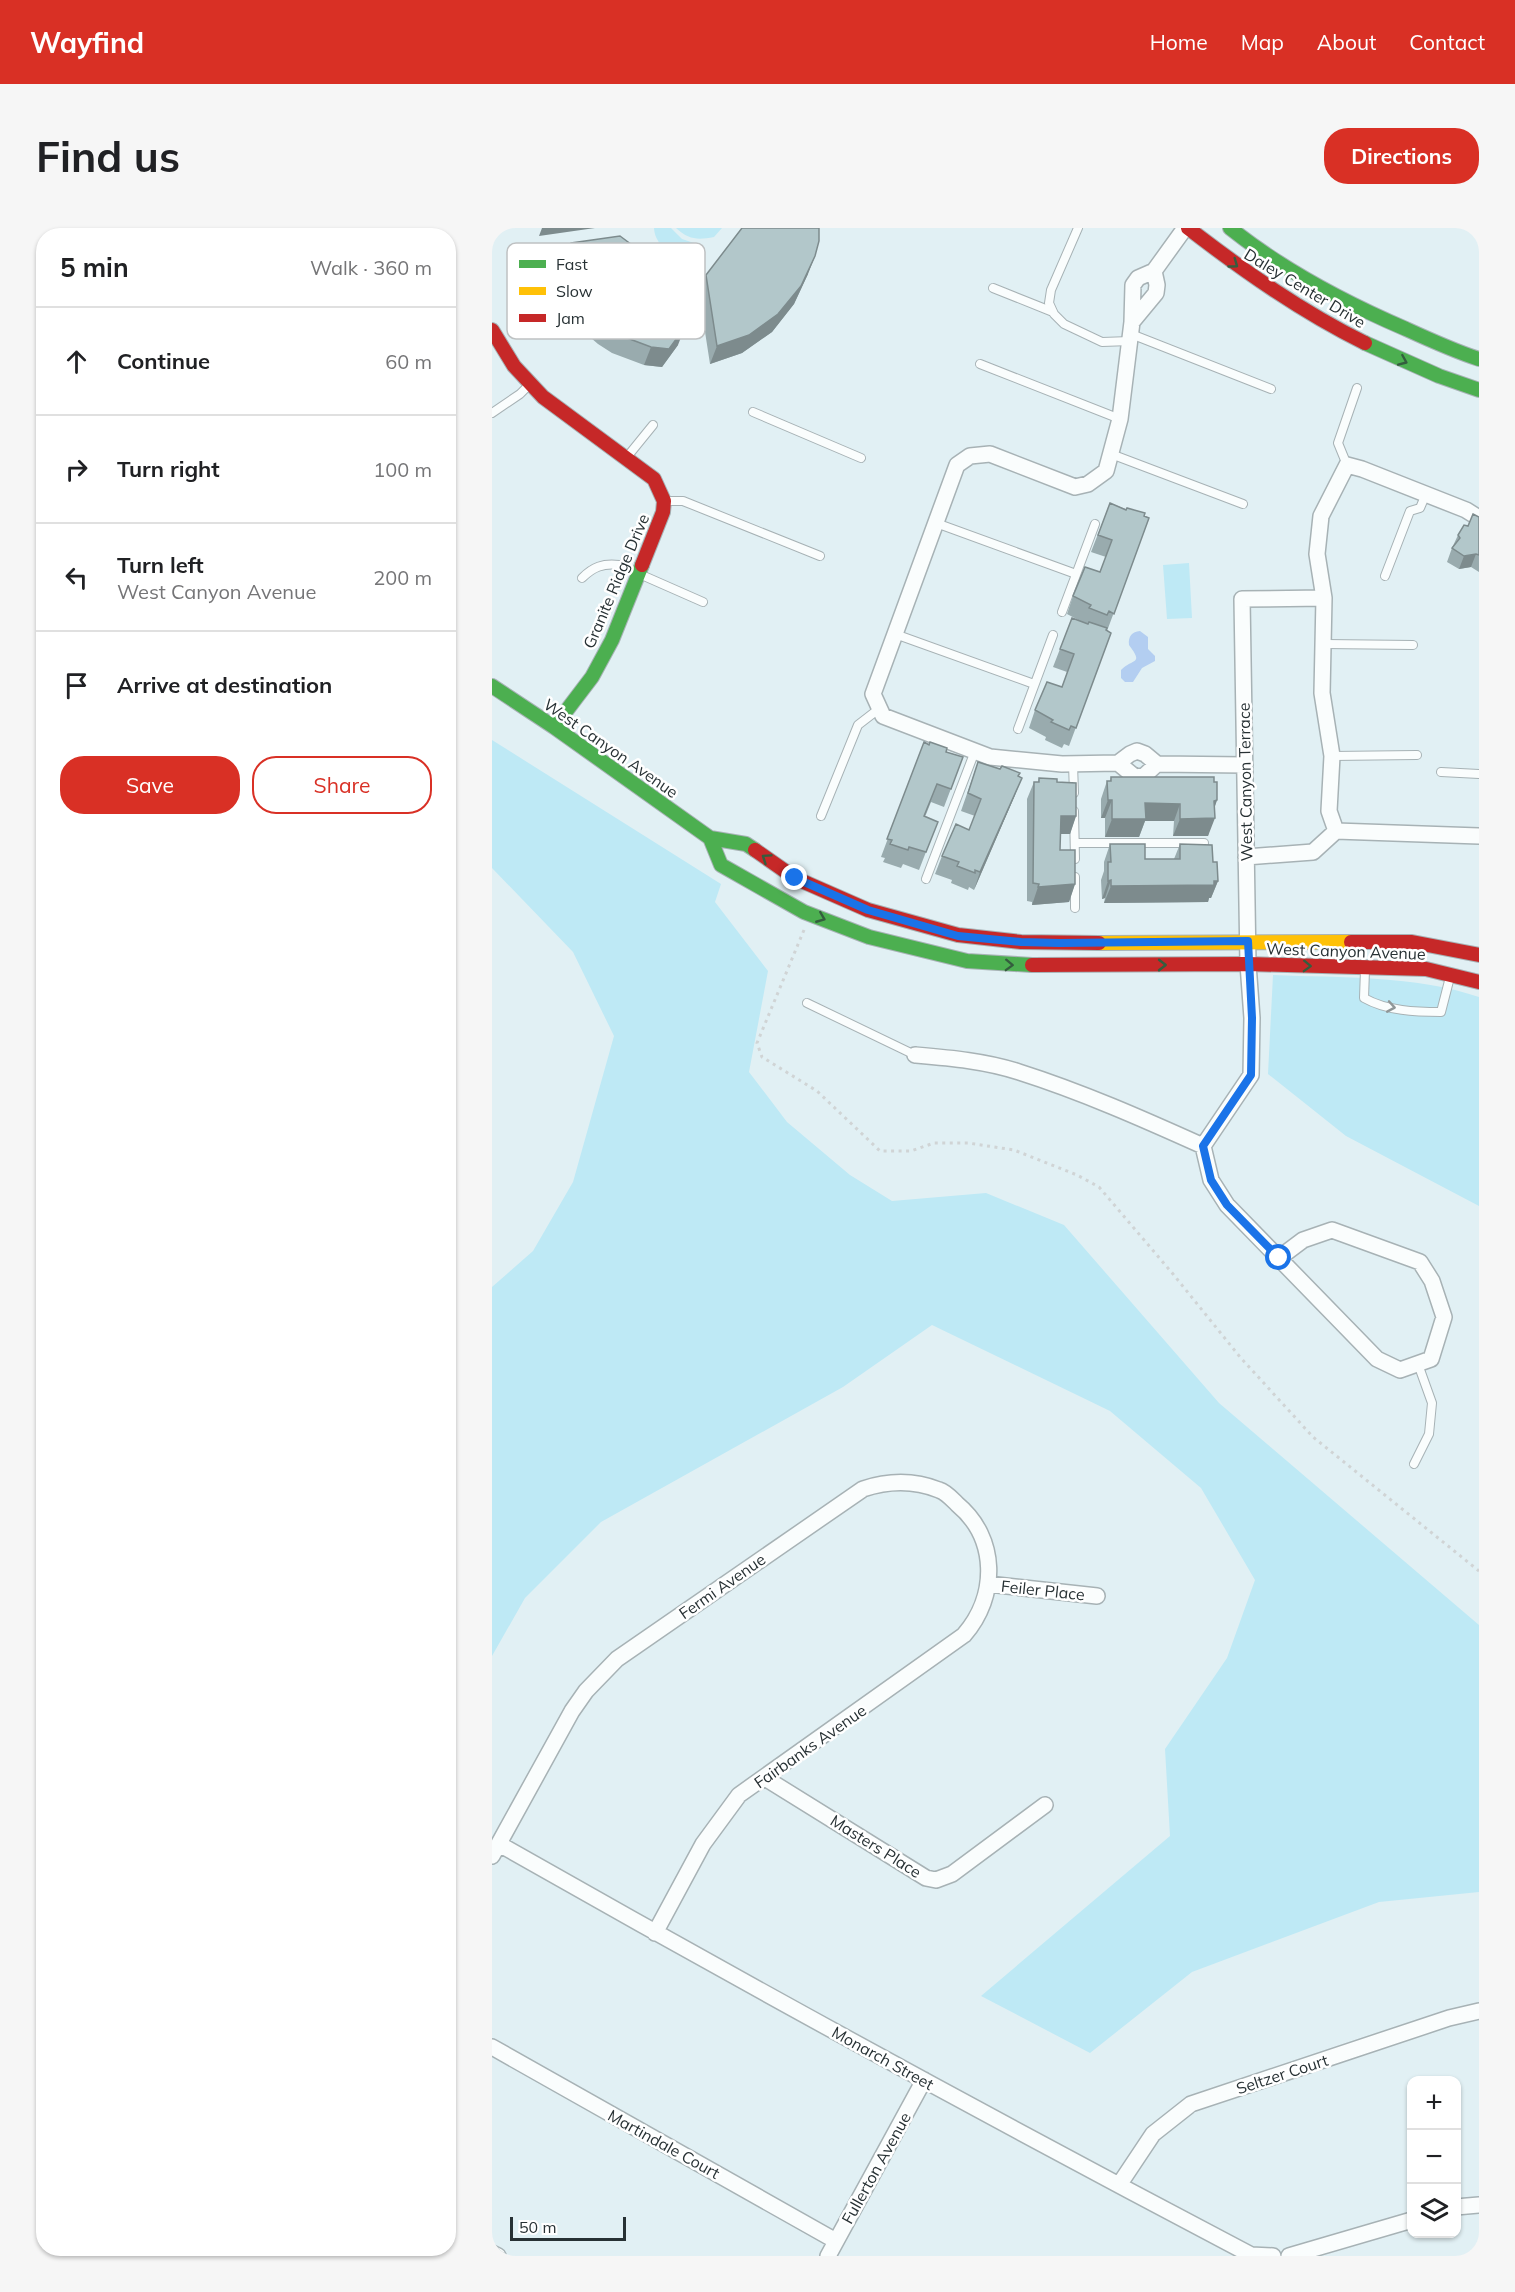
<!DOCTYPE html>
<html lang="en">
<head>
<meta charset="utf-8">
<style>
	body { margin:0; font-family:Mulish,sans-serif; background:#f6f6f6; color:#202124 }
	.controls { position:absolute; right:18px; bottom:18px; display:grid; overflow:hidden; border-radius:12px; box-shadow:0 2px 4px #0004 }
	.controls button { width:54px; height:54px; display:grid; place-items:center; padding:0; border:0; border-bottom:2px solid #e0e0e0; background:#fff; color:#202124; font:30px sans-serif }
	.scale { position:absolute; left:18px; bottom:15px; width:116px; box-sizing:border-box; padding-left:6px; border:3px solid #273134; border-top:0; font-size:16px; line-height:21px; white-space:nowrap; color:#273134; -webkit-text-stroke:4px #fff; paint-order:stroke }
	.stop { position:absolute; width:18px; height:18px; margin:-14px; border:4px solid #1a73e8; border-radius:50%; background:#fff }
	.stop.end { background:#1a73e8; border-color:#fff; box-shadow:0 2px 6px #0008 }
	.list { margin:0; padding:0; list-style:none }
	h2 { display:flex; justify-content:space-between; align-items:center; height:78px; margin:0; padding:0 24px; font-size:26px }
	h2 small { font-size:20px; font-weight:400; color:#757577 }
	.list li { display:grid; grid-template-columns:39px 1fr auto; gap:18px; align-items:center; box-sizing:border-box; height:108px; padding:0 24px; border-top:2px solid #e0e0e0 }
	.list b { display:block; font-size:22px; white-space:nowrap }
	.list p { margin:0; font-size:20px; white-space:nowrap; color:#757577 }
	.list em { font-size:20px; font-style:normal; color:#757577 }
	.actions { display:flex; gap:12px; padding:18px 24px }
	.actions a { flex:1; padding:14px 0; border:2px solid #d93025; border-radius:24px; text-align:center; font-size:21px; color:#d93025 }
	.actions .main { background:#d93025; color:#fff }
	.icon { flex:none; width:33px; height:33px; fill:none; stroke:currentColor; stroke-width:2; stroke-linecap:round; stroke-linejoin:round }
	.map { position:relative; flex:none; width:987px; height:2028px; overflow:hidden; border-radius:24px }
	header { display:flex; align-items:center; gap:36px; box-sizing:border-box; height:84px; padding:0 30px; background:#d93025; color:#fff }
	header strong { font-size:28px }
	nav { display:flex; gap:33px; margin-inline-start:auto; font-size:21px }
	.intro { display:flex; align-items:center; justify-content:space-between; box-sizing:border-box; height:144px; padding:0 36px }
	h1 { margin:0; font-size:42px }
	.button { padding:15px 27px; border-radius:24px; background:#d93025; color:#fff; font-size:21px; font-weight:700 }
	main { display:flex; gap:36px; padding:0 36px }
	aside { flex:1; background:#fff; border-radius:24px; box-shadow:0 2px 4px #0004 }
	.map>svg:first-child { display:block }
</style>
</head>
<body>
<header>
<strong>Wayfind</strong>
<nav><a>Home</a><a>Map</a><a>About</a><a>Contact</a></nav>
</header>
<div class="intro"><h1>Find us</h1><a class="button">Directions</a></div>
<main>
<aside>
<h2>5 min<small>Walk · 360 m</small></h2>
<ul class="list">
<li><svg class="icon" aria-label="ahead" viewBox="0 0 24 24"><path d="M12 20V5M6 11l6-6 6 6"/></svg><div><b>Continue</b></div><em>60 m</em></li>
<li><svg class="icon" aria-label="right" viewBox="0 0 24 24"><path d="M7 20v-9h11M14 6l5 5-5 5"/></svg><div><b>Turn right</b></div><em>100 m</em></li>
<li><svg class="icon" aria-label="left" viewBox="0 0 24 24"><path d="M17 20v-9H6M10 6l-5 5 5 5"/></svg><div><b>Turn left</b><p>West Canyon Avenue</p></div><em>200 m</em></li>
<li><svg class="icon" aria-label="arrive" viewBox="0 0 24 24"><path d="M6 21V4h12l-3 4 3 4H6"/></svg><div><b>Arrive at destination</b></div></li>
</ul>
<div class="actions"><a class="main">Save</a><a>Share</a></div>
</aside>
<div class="map">
<svg width="987" height="2028" viewBox="0 0 987 2028">
	<rect width="100%" height="100%" fill="#e1f0f4"/>
	<!-- green -->
	<path fill="#bee9f5" d="M 162,0 L 179,0 L 190,11 L 202,15 C 189,35 163,21 162,0 Z
		M 184,0 L 230,0 L 222,9 C 206,12 197,12 184,0 Z
		M 697,335 L 700,390 L 675,391 L 671,337 Z
		M 0,512 L 229,656 L 223,674 L 276,743 L 257,844 L 295,894 L 358,947 L 400,973 L 494,965 L 572,997 L 727,1175 L 987,1397 L 987,1664 L 887,1674 L 700,1744 L 598,1825 L 489,1768 L 678,1608 L 673,1521 L 735,1430 L 763,1352 L 709,1260 L 618,1183 L 440,1097 L 351,1159 L 109,1294 L 33,1370 L 0,1428 L 0,1059 L 41,1023 L 81,954 L 122,808 L 81,724 L 0,640 Z
		M 781,747 C 850,750 922,747 987,769 L 987,978 L 854,908 L 776,846 Z"/>
	<!-- water -->
	<path fill="#b3cef1" d="M 648,403 L 656,409 L 656,421 L 663,428 L 663,433 L 650,440 L 641,454 L 633,454 L 629,450 L 629,442 C 641,430 652,437 637,417 C 636,408 640,404 648,403 Z"/>
	<g fill="none" stroke-linecap="round" stroke-linejoin="round">
		<defs>
			<path id="lane" d="M 586,0 L 559,62 L 557,75 L 562,86 L 572,96 L 610,114 L 638,113
				M 501,60 L 561,84
				M 639,106 L 779,161
				M 488,136 L 628,191
				M 261,184 L 369,230
				M 0,185 L 28,166 L 37,157
				M 619,226 L 751,276
				M 135,229 L 161,197
				M 855,237 L 846,215 L 865,160
				M 174,273 L 191,273 L 328,328
				M 444,295 L 584,346
				M 893,348 L 918,283 L 928,280 L 934,266
				M 90,350 C 101,339 111,335 127,337 L 211,374
				M 570,384 L 603,296
				M 403,406 L 542,456
				M 833,416 L 921,417
				M 526,501 L 561,407
				M 840,528 L 925,527
				M 581,536 L 582,565
				M 949,544 L 987,546
				M 582,583 L 583,631
				M 329,588 L 366,497 L 388,480
				M 583,615 L 712,615
				M 583,649 L 583,680
				M 434,651 L 483,523
				M 873,742 L 872,770 C 895,783 924,784 949,784 L 958,749
				M 315,775 L 423,827
				M 922,1236 L 937,1206 L 940,1175 L 926,1136"/>
			<path id="street" d="M 662,43 L 665,57 L 664,65 L 640,94 L 641,57 L 646,50 Z
				M 662,43 L 693,0
				M 645,523 L 653,526 L 665,536 L 652,548 L 643,549 L 626,535 L 638,526 Z
				M 626,535 L 570,536 L 498,529 L 391,488 L 381,466 L 465,237 L 478,228 L 498,226 L 583,259 L 596,256 L 614,243 L 628,191 L 640,94
				M 665,536 L 753,537
				M 844,603 L 837,583 L 840,528 L 830,465 L 832,370 L 825,326 L 829,288 L 855,237 L 870,241 L 974,282 L 987,290
				M 754,629 L 821,624 L 844,603 L 987,608
				M 423,827 C 458,830 494,833 527,844 C 590,864 651,891 711,918
				M 787,1030 L 811,1012 L 840,1002 L 928,1034 L 940,1053 L 952,1089 L 939,1131 L 908,1142 L 885,1131 L 735,977 L 719,952 L 711,918 L 759,847 L 760,790 L 756,736 L 750,371 L 832,370
				M 496,1356 L 605,1368
				M 273,1550 L 434,1650 L 444,1652 L 460,1646 L 553,1577
				M 7,1616 C 255,1757 506,1894 759,2027 L 781,2028
				M 0,1628 L 80,1483 L 94,1463 L 125,1431 L 371,1261 C 395,1253 422,1252 447,1262 C 454,1264 460,1271 465,1276 C 506,1310 506,1368 472,1407 L 247,1567 L 211,1616 L 163,1705
				M 0,1819 L 344,2013
				M 627,1957 L 661,1906 L 699,1876 L 957,1790 L 987,1783
				M 964,1979 L 987,1977
				M 0,2025 L 6,2028
				M 336,2028 L 432,1852
				M 797,2028 L 920,1992"/>
			<path id="fast" d="M 738,0 C 792,43 851,74 914,101 C 938,112 962,123 987,131
				M 873,115 L 947,148 L 987,162
				M 0,458 L 62,499 L 218,610 L 254,616 L 263,622
				M 62,499 L 100,449 L 120,412 L 150,337
				M 218,610 L 229,637 L 312,684 L 377,709 L 475,733 L 540,737"/>
			<path id="slow" d="M 607,715 L 859,714"/>
			<path id="jam" d="M 696,0 C 752,43 810,84 873,115
				M 0,102 L 22,138 L 51,169 L 162,251 L 172,273 L 171,284 L 150,337
				M 263,622 L 303,650 L 376,682 L 466,707 L 529,714 L 607,715
				M 859,714 L 920,714 L 987,727
				M 540,737 L 756,736 L 934,741 L 987,754"/>
		</defs>
		<!-- lane casing -->
		<use href="#lane" stroke="#a7b2b5" stroke-width="10"/>
		<!-- street casing -->
		<use href="#street" stroke="#a7b2b5" stroke-width="18"/>
		<!-- fast casing -->
		<use href="#fast" stroke="#a7b2b5" stroke-width="16"/>
		<!-- slow casing -->
		<use href="#slow" stroke="#a7b2b5" stroke-width="16"/>
		<!-- jam casing -->
		<use href="#jam" stroke="#a7b2b5" stroke-width="16"/>
		<!-- path -->
		<path stroke="#d0d4d5" stroke-width="3" stroke-dasharray="3 4.5" stroke-linecap="butt" d="M 312,702 L 265,815 L 270,829 L 325,863 L 388,923 L 419,923 L 442,915 L 476,915 L 522,922 L 585,947 L 607,959 L 681,1046 L 748,1129 L 821,1209 L 987,1343"/>
		<!-- lane -->
		<use href="#lane" stroke="#fafdfd" stroke-width="8"/>
		<!-- street -->
		<use href="#street" stroke="#fafdfd" stroke-width="15"/>
		<!-- fast -->
		<use href="#fast" stroke="#4caf50" stroke-width="14"/>
		<!-- slow -->
		<use href="#slow" stroke="#ffc107" stroke-width="14"/>
		<!-- jam -->
		<use href="#jam" stroke="#c62828" stroke-width="14"/>
	</g>
	<!-- wall -->
	<path fill="#99abae" d="M 64,36 L 186,117 L 170,139 L 152,137 L 120,125 L 106,116 L 92,104 L 71,79 L 58,54 Z
		M 316,46 L 302,76 L 280,104 L 250,125 L 218,136 L 207,65 L 214,47 Z
		M 618,275 L 657,290 L 615,403 L 619,405 L 577,518 L 572,516 L 570,520 L 553,512 L 554,509 L 537,500 L 543,482 L 570,459 L 575,444 L 561,439 L 580,390 L 592,395 L 575,386 L 581,368 L 608,344 L 614,329 L 599,324 Z
		M 987,289 L 987,344 L 979,339 L 967,341 L 955,334 L 960,320 L 966,307 Z
		M 432,514 L 454,524 L 471,529 L 452,579 L 439,574 L 433,589 L 439,611 L 427,642 L 411,636 L 409,640 L 391,634 L 393,630 L 389,629 Z
		M 486,534 L 526,548 L 523,567 L 482,662 L 477,659 L 476,662 L 459,655 L 460,652 L 443,646 L 450,628 L 477,602 L 483,588 L 469,583 Z
		M 619,549 L 722,554 L 725,572 L 722,581 L 716,608 L 681,608 L 682,593 L 653,593 L 647,609 L 613,609 L 613,590 L 609,590 L 609,571 L 615,553 L 618,553 Z
		M 547,550 L 565,554 L 584,588 L 578,606 L 568,606 L 568,622 L 583,656 L 577,674 L 540,677 L 540,674 L 535,673 L 535,571 L 542,554 L 546,554 Z
		M 618,616 L 653,631 L 682,631 L 688,616 L 721,634 L 726,653 L 719,670 L 717,670 L 716,674 L 612,675 L 613,670 L 610,671 L 609,652 L 612,643 L 612,634 Z"/>
	<!-- shaded-wall -->
	<path fill="#7d8b8d" d="M 50,0 L 103,0 L 47,8 Z
		M 323,28 L 316,46 L 302,76 L 280,104 L 250,125 L 218,136 L 225,118 Z
		M 193,99 L 186,117 L 170,139 L 152,137 L 159,119 Z
		M 984,326 L 979,339 L 967,341 L 972,328 Z
		M 530,550 L 523,567 L 482,662 L 488,644 Z
		M 616,572 L 620,572 L 613,590 L 609,590 Z
		M 725,572 L 719,590 L 723,590 L 716,608 L 681,608 L 688,591 L 722,573 Z
		M 653,575 L 688,576 L 682,593 L 653,593 L 647,609 L 613,609 L 620,591 Z
		M 569,588 L 584,588 L 578,606 L 562,606 Z
		M 619,652 L 613,670 L 610,671 L 616,653 Z
		M 726,653 L 719,670 L 717,670 L 716,674 L 612,675 L 619,658 Z
		M 583,656 L 577,674 L 540,677 L 546,659 Z"/>
	<!-- building -->
	<path fill="#b2c7ca" stroke="#7d8b8d" stroke-width="1.5" d="M 250,0 L 327,0 L 327,13 L 323,28 L 309,58 L 286,86 L 257,107 L 225,118 L 214,47 Z
		M 128,8 L 186,51 L 193,99 L 177,121 L 159,119 L 127,107 L 112,98 L 98,86 L 77,61 L 64,36 L 79,15 Z
		M 618,275 L 634,282 L 635,280 L 653,285 L 652,288 L 657,290 L 622,386 L 617,383 L 615,387 L 597,380 L 599,377 L 581,368 L 593,339 L 608,344 L 620,312 L 606,307 Z
		M 981,286 L 987,289 L 987,327 L 984,326 L 972,328 L 960,320 L 968,310 L 966,307 L 972,297 L 976,298 Z
		M 580,390 L 596,396 L 597,394 L 615,400 L 614,402 L 619,405 L 584,500 L 579,498 L 577,502 L 559,494 L 561,492 L 543,482 L 555,454 L 570,459 L 582,426 L 568,421 Z
		M 432,514 L 437,517 L 438,514 L 455,520 L 454,524 L 471,529 L 459,561 L 445,556 L 432,588 L 446,594 L 434,624 L 417,619 L 416,622 L 398,616 L 400,612 L 395,611 Z
		M 486,534 L 508,541 L 510,538 L 528,545 L 526,548 L 530,550 L 488,644 L 483,642 L 483,645 L 465,638 L 467,634 L 450,628 L 464,596 L 477,602 L 489,571 L 476,565 Z
		M 619,549 L 722,549 L 722,554 L 725,554 L 725,572 L 722,573 L 723,590 L 688,591 L 688,576 L 653,575 L 654,591 L 620,591 L 620,572 L 616,572 L 615,553 L 619,553 Z
		M 547,550 L 565,551 L 565,554 L 584,555 L 584,588 L 569,588 L 568,622 L 583,622 L 583,656 L 546,659 L 547,656 L 541,655 L 542,554 L 547,554 Z
		M 618,616 L 653,616 L 653,631 L 688,631 L 688,616 L 720,617 L 721,634 L 725,634 L 726,653 L 722,653 L 722,657 L 619,658 L 619,652 L 616,653 L 616,634 L 619,634 Z"/>
	<!-- one-way arrows -->
	<defs><path id="oneway-chevron" d="M-2-3.5L2.5 0L-2 3.5" fill="none" stroke-width="1.6" stroke-linecap="round" stroke-linejoin="round" transform="scale(1.5)"/></defs>
	<g stroke="#345d3e">
		<use href="#oneway-chevron" transform="translate(742 36) rotate(36)"/>
		<use href="#oneway-chevron" transform="translate(911 133) rotate(23)"/>
		<use href="#oneway-chevron" transform="translate(274 630) rotate(-146)"/>
		<use href="#oneway-chevron" transform="translate(329 690) rotate(22)"/>
		<use href="#oneway-chevron" transform="translate(517 737) rotate(2)"/>
		<use href="#oneway-chevron" transform="translate(670 737)"/>
		<use href="#oneway-chevron" transform="translate(815 738) rotate(2)"/>
	</g>
	<use stroke="#909798" href="#oneway-chevron" transform="translate(899 779) rotate(10)"/>
	<g fill="none" stroke-linecap="round" stroke-linejoin="round">
		<!-- route -->
		<path stroke="#1a73e8" stroke-width="8" d="M 303,650 L 376,682 L 466,708 L 529,714 L 567,715 L 756,713 L 760,790 L 759,847 L 711,918 L 719,952 L 735,977 L 787,1030"/>
	</g>
	<g text-anchor="middle" stroke-width="5" stroke-linejoin="round" paint-order="stroke">
		<!-- street labels -->
		<g font-size="16" fill="#273134" stroke="#fff">
			<text transform="translate(813 60) rotate(31)" y="6">Daley Center Drive</text>
			<text transform="translate(124 353) rotate(-67)" y="6">Granite Ridge Drive</text>
			<text transform="translate(119 520) rotate(35)" y="6">West Canyon Avenue</text>
			<text transform="translate(753 554) rotate(-91)" y="6">West Canyon Terrace</text>
			<text transform="translate(854 723) rotate(2)" y="6">West Canyon Avenue</text>
			<text transform="translate(230 1358) rotate(-35)" y="6">Fermi Avenue</text>
			<text transform="translate(551 1362) rotate(6)" y="6">Feiler Place</text>
			<text transform="translate(318 1518) rotate(-35)" y="6">Fairbanks Avenue</text>
			<text transform="translate(384 1618) rotate(32)" y="6">Masters Place</text>
			<text transform="translate(391 1830) rotate(29)" y="6">Monarch Street</text>
			<text transform="translate(790 1846) rotate(-18)" y="6">Seltzer Court</text>
			<text transform="translate(172 1916) rotate(29)" y="6">Martindale Court</text>
			<text transform="translate(384 1940) rotate(-61)" y="6">Fullerton Avenue</text>
		</g>
	</g>
	<!-- legend -->
	<rect x="15" y="15" width="198" height="96" rx="9" fill="#fff" stroke="#bec1c2" stroke-width="1.5"/>
	<rect x="27" y="32" width="27" height="8" fill="#4caf50"/>
	<rect x="27" y="59" width="27" height="8" fill="#ffc107"/>
	<rect x="27" y="86" width="27" height="8" fill="#c62828"/>
	<g font-size="16" fill="#273134">
		<text x="64" y="42">Fast</text>
		<text x="64" y="69">Slow</text>
		<text x="64" y="96">Jam</text>
	</g>
</svg>
<div class="controls">
<button>+</button>
<button>−</button>
<button><svg class="icon" aria-label="layers" viewBox="0 0 24 24"><path d="M12 4l9 5-9 5-9-5zM3 14l9 5 9-5"/></svg></button>
</div>
<div class="scale">50 m</div>
<div class="stop" style="left:787px;top:1030px"></div>
<div class="stop end" style="left:303px;top:650px"></div>
</div>
</main>
</body>
</html>
